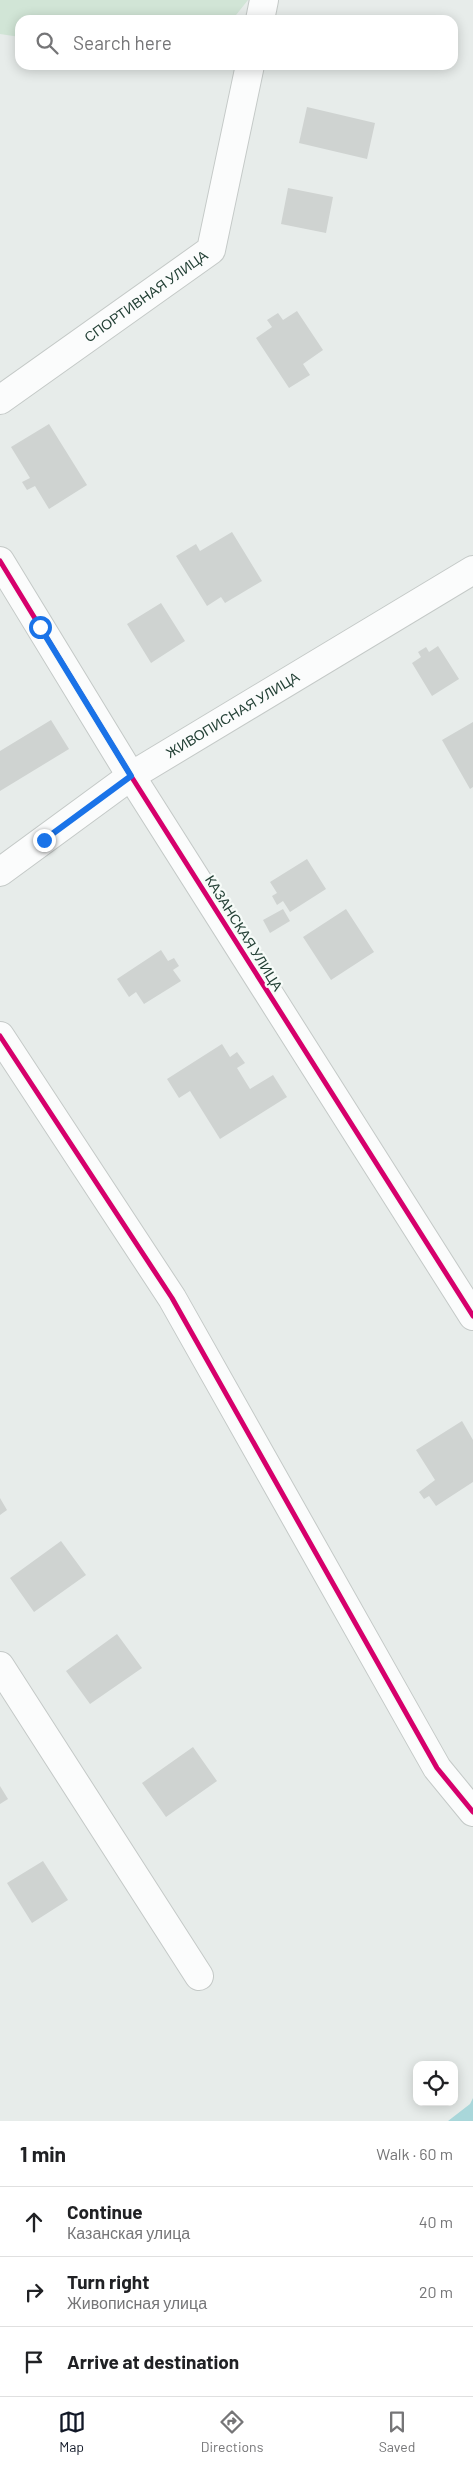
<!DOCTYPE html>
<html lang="en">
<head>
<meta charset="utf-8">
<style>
	body { margin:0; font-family:Barlow,sans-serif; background:#f6f6f6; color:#202124 }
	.controls { position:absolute; right:15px; bottom:15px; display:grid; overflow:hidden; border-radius:10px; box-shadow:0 2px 12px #0003 }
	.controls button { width:45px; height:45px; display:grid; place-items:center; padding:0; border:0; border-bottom:1px solid #e0e0e0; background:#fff; color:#202124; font:25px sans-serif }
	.stop { position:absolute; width:15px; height:15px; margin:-11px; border:4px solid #1a73e8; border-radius:50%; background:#fff }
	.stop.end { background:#1a73e8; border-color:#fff; box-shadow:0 1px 5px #0008 }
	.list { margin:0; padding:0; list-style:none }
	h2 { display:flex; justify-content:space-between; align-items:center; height:65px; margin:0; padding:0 20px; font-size:21px }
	h2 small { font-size:16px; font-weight:400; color:#757577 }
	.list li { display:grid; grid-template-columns:32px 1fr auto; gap:15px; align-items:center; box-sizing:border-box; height:70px; padding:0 20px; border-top:1px solid #e0e0e0 }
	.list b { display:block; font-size:19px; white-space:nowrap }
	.list p { margin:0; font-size:16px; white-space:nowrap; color:#757577 }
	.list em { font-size:16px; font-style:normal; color:#757577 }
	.icon { flex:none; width:28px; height:28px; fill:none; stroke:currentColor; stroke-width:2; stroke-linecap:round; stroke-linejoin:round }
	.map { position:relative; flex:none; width:473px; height:2121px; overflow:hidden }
	.search { position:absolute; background:#fff; box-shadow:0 2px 12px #0003; left:15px; right:15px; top:15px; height:55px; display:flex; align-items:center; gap:12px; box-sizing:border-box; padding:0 18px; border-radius:15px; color:#757577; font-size:19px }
	.sheet { height:275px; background:#fff }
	nav { display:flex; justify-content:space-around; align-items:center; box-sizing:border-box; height:70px; border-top:1px solid #e0e0e0; background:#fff; font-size:14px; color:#757577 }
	nav a { display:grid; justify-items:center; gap:2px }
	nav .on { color:#111827 }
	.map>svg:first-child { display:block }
</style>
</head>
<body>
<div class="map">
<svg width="473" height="2121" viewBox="0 0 473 2121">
	<rect width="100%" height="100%" fill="#e7ecea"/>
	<!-- green -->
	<path fill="#d1e5d6" d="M 0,0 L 248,0 L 232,20 L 20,20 L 20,37 L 0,34 Z"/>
	<!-- water -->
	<path fill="#a9d7da" d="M 473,2098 L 473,2121 L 448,2121 L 470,2104 Z"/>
	<!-- building -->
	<path fill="#cfd3d1" d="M 307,107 L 375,123 L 367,159 L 299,143 Z
		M 288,188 L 333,197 L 326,233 L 281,224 Z
		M 297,311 L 323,350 L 303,364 L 310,375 L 289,388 L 256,338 L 272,327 L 267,320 L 278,313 L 283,320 Z
		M 49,424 L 87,485 L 49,509 L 35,486 L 27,490 L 22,482 L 30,478 L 11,447 Z
		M 232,532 L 262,581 L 225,603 L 221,597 L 207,606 L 176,556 L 196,544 L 200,551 Z
		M 161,603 L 185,641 L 151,663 L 127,624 Z
		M 438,646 L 459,679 L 432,696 L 412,663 L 421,657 L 418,652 L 426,647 L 429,652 Z
		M 51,720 L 69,749 L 0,791 L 0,751 Z
		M 473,722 L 473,787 L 470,789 L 442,740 Z
		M 307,859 L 326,889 L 290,912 L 283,901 L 277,905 L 272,896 L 277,893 L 270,882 Z
		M 283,909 L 290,921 L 270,933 L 263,920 Z
		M 346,909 L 374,952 L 331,980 L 303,937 Z
		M 161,950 L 168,961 L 174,958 L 179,966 L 173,970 L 181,981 L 144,1004 L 136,992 L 129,997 L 117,979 Z
		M 222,1044 L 230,1057 L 237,1052 L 245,1063 L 237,1068 L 250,1089 L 273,1075 L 287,1097 L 220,1139 L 190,1091 L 179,1098 L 167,1079 Z
		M 462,1421 L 473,1440 L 473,1482 L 436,1506 L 429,1496 L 424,1499 L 419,1492 L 435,1480 L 416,1450 Z
		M 0,1498 L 7,1510 L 0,1515 Z
		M 61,1541 L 86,1575 L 34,1612 L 10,1578 Z
		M 117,1634 L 142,1668 L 90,1704 L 66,1671 Z
		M 193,1747 L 217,1781 L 166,1817 L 142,1783 Z
		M 0,1786 L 8,1799 L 0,1804 Z
		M 43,1861 L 68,1900 L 32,1923 L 7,1883 Z"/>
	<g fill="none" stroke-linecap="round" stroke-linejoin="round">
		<defs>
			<g id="street">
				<path d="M 260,20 L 264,0"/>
				<path id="s1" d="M 0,400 L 211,250 L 250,65"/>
				<path d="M 0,561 L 131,776 L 473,1316"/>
				<path id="s2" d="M 0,872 L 131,776 L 473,570"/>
				<path d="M 0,1036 L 172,1298 L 437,1768 L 473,1812"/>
				<path d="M 0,1666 L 199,1976"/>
			</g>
		</defs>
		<!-- street casing -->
		<use href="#street" stroke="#c4c9c7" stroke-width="30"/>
		<!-- street -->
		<use href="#street" stroke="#fbfcfc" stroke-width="28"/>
		<defs>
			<path id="cycleway" d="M 0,561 L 131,776 L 473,1316
				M 0,1036 L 172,1298 L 437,1768 L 473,1812"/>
		</defs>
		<!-- cycleway casing -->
		<use href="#cycleway" stroke="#f6fbf8" stroke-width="8"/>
		<!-- cycleway -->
		<use href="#cycleway" stroke="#d6006c" stroke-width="5"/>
	</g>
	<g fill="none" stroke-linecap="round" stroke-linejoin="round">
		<!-- route -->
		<path stroke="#1a73e8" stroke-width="6" d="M 40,627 L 131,776 L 44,840"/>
	</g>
	<g text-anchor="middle" stroke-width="4.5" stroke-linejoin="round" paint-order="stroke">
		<!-- street labels -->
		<g font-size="14" fill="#244136" stroke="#f6fbf8">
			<text dy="5" stroke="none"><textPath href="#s1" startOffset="179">СПОРТИВНАЯ УЛИЦА</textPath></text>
			<text dy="5" stroke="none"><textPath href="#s2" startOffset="281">ЖИВОПИСНАЯ УЛИЦА</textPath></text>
			<text transform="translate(244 933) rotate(58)" y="5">КАЗАНСКАЯ УЛИЦА</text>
		</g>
	</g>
</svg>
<div class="controls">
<button><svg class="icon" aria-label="locate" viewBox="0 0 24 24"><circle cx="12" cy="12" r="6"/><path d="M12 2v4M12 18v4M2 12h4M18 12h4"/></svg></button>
</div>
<div class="stop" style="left:40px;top:627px"></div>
<div class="stop end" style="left:44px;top:840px"></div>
<div class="search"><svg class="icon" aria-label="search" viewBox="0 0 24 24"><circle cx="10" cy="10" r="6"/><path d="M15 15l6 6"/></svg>Search here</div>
</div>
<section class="sheet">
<h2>1 min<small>Walk · 60 m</small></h2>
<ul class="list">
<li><svg class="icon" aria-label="ahead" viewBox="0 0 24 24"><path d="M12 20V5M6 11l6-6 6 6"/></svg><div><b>Continue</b><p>Казанская улица</p></div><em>40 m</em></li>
<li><svg class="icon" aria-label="right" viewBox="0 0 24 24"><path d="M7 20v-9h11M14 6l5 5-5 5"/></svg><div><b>Turn right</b><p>Живописная улица</p></div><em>20 m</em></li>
<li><svg class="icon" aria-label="arrive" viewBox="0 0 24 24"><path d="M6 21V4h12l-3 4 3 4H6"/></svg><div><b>Arrive at destination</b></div></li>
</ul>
</section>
<nav>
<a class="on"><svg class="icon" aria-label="map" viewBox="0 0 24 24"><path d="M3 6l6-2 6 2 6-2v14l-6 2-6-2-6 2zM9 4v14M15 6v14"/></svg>Map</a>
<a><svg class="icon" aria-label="directions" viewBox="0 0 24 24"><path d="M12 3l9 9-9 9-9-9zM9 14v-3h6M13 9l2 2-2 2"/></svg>Directions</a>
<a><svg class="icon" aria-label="saved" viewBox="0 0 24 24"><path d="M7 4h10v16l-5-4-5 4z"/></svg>Saved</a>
</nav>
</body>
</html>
